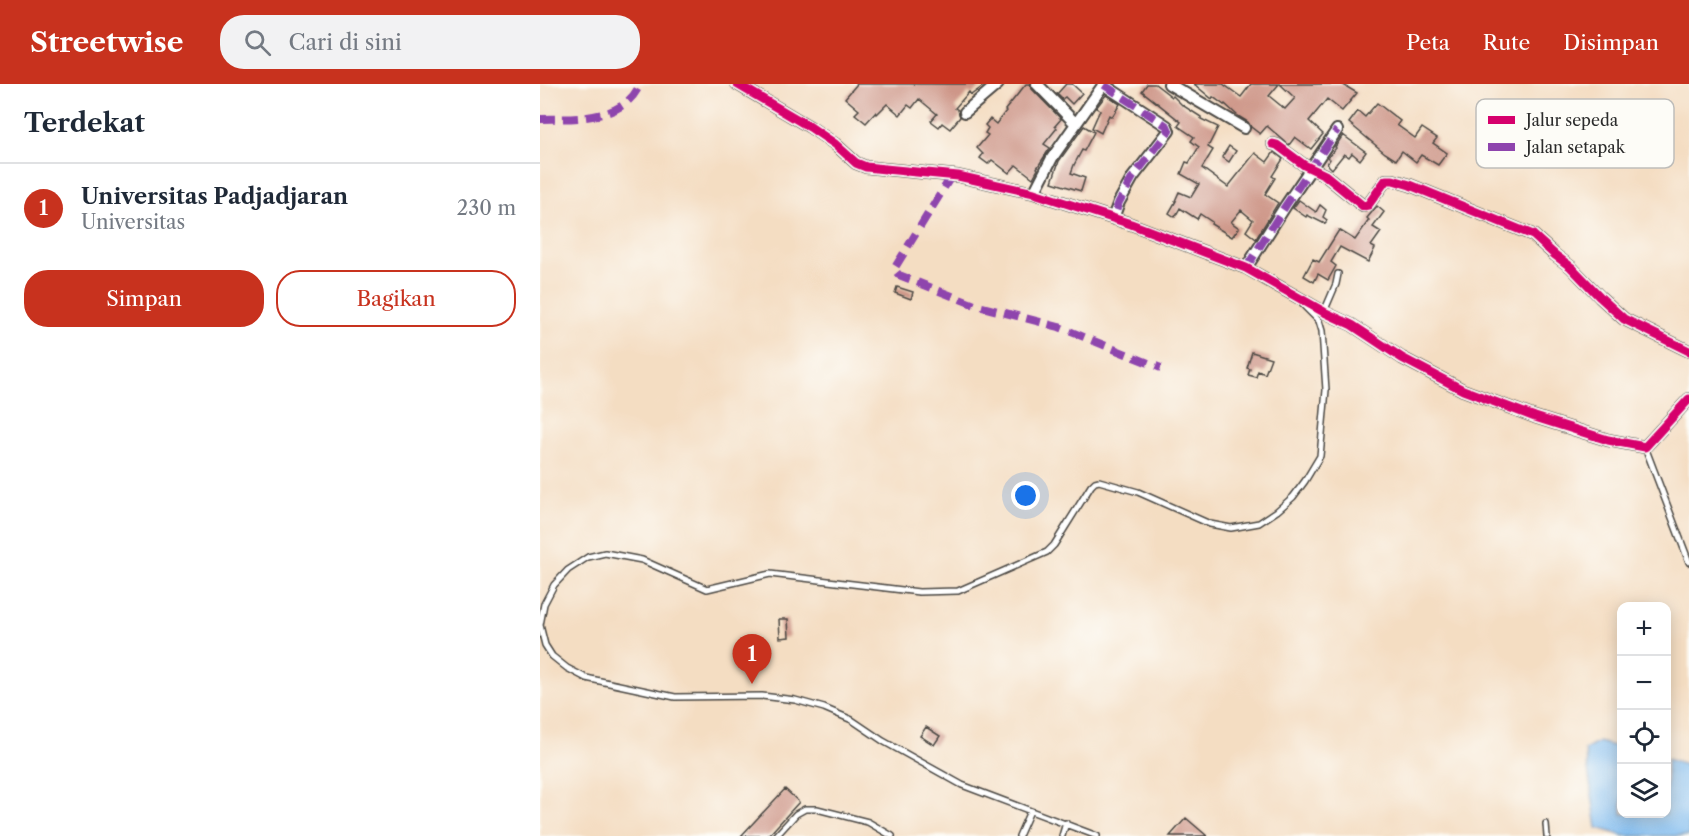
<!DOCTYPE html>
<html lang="id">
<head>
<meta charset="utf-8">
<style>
	body { margin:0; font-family:"Libre Caslon Text",serif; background:#f2f2f3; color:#1f2937 }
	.controls { position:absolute; right:18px; bottom:18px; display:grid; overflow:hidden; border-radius:12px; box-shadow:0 3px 15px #0003 }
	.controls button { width:54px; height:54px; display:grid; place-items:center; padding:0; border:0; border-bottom:2px solid #e0e1e3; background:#fff; color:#1f2937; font:30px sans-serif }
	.you { position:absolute; left:486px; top:412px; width:21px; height:21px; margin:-15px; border:4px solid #fff; border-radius:50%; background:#1a73e8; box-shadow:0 0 0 9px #1a73e833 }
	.badge { display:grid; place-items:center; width:39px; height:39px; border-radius:50%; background:#c8321e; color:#fff; font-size:20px; font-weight:700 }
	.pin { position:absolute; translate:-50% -50px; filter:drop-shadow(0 2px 3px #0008) }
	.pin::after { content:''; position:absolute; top:32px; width:21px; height:18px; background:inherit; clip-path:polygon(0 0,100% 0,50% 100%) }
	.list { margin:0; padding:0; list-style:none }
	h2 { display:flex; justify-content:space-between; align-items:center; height:78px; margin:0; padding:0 24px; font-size:26px }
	h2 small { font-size:20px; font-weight:400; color:#747a83 }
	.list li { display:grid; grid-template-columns:39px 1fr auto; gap:18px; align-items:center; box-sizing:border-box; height:90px; padding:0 24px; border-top:2px solid #e0e1e3 }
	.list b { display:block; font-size:22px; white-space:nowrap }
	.list p { margin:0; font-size:20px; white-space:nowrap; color:#747a83 }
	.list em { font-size:20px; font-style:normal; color:#747a83 }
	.actions { display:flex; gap:12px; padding:18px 24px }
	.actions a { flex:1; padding:14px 0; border:2px solid #c8321e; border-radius:24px; text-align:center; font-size:21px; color:#c8321e }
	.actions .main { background:#c8321e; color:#fff }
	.icon { flex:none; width:33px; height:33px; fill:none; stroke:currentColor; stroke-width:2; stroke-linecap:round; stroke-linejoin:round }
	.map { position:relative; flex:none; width:1149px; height:752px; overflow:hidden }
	header { display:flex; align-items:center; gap:36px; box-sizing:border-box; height:84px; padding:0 30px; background:#c8321e; color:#fff }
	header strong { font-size:28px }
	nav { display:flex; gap:33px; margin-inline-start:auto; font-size:21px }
	.search { width:420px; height:54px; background:#f2f2f3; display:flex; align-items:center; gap:15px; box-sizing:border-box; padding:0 21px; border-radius:24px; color:#747a83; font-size:22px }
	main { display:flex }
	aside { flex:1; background:#fff }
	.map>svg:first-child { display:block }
</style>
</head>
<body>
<header>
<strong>Streetwise</strong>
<div class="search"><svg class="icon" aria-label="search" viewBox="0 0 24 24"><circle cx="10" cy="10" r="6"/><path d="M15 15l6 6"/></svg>Cari di sini</div>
<nav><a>Peta</a><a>Rute</a><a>Disimpan</a></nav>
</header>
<main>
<aside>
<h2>Terdekat<small></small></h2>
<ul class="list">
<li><span class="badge">1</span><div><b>Universitas Padjadjaran</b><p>Universitas</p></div><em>230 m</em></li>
</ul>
<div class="actions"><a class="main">Simpan</a><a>Bagikan</a></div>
</aside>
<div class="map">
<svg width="1149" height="752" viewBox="0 0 1149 752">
	<rect width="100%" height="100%" fill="#fdfcf7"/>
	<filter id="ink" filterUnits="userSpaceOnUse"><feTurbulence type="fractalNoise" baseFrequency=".0167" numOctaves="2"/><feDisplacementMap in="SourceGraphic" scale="12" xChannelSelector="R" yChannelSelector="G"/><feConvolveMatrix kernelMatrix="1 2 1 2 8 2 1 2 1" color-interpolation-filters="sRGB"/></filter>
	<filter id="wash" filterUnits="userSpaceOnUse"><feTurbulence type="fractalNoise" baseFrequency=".008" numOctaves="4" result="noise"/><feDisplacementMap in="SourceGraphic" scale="24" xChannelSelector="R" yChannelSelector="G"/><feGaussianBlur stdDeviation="1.35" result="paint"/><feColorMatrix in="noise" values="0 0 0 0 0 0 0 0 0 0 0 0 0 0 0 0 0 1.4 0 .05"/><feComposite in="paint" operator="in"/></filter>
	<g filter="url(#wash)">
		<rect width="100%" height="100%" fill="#f4ddc2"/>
		<!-- water -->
		<path fill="#7cb9ef" stroke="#54728d" stroke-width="1.5" d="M 1059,658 L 1081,664 L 1082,730 L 1126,730 L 1127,675 L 1149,682 L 1149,752 L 1085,752 L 1057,744 L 1045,666 Z"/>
		<g id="blocks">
			<!-- building -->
			<path fill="#ce9688" d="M 317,0 L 446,0 L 431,11 L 429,8 L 415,24 L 418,26 L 420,33 L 410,45 L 402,39 L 399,43 L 391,37 L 397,30 L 379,15 L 372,24 L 368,21 L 360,31 L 347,20 L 337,30 L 336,28 L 326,39 L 315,30 L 319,26 L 305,14 Z
				M 486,0 L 490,0 L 492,5 L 521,35 L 515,42 L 517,44 L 504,60 L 510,64 L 497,84 L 498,85 L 493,94 L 476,81 L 469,89 L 452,76 L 448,80 L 440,74 L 443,70 L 437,64 L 448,51 L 445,49 L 448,44 L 445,41 L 450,35 L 456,40 L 466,27 L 465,26 Z
				M 526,0 L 532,0 L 542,9 L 532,20 L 525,13 L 522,15 L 517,10 Z
				M 607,0 L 615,0 L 632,13 L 633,12 L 642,21 L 661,33 L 661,35 L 678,43 L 668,63 L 673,66 L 662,84 L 688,103 L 715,69 L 727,78 L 734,68 L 743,75 L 732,92 L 735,94 L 725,110 L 738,119 L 716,155 L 706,147 L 713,136 L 701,126 L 691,138 L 699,144 L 692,153 L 671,140 L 672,138 L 660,130 L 657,135 L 640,124 L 635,133 L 629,129 L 636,117 L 635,117 L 639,108 L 651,113 L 659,100 L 641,90 L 646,78 L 649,79 L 659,63 L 651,57 L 654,53 L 638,42 L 641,38 L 602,7 Z
				M 654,0 L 683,0 L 701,13 L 711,0 L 739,0 L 729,12 L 745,25 L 755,14 L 740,0 L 802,0 L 817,9 L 802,27 L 787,15 L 769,37 L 783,50 L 771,65 L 755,53 L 749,61 L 727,42 L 720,50 L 711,43 L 708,38 L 698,32 L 685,20 L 684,21 L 673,13 L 672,15 Z
				M 566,11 L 580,20 L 572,33 L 569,31 L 561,49 L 552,44 L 560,26 L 556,24 Z
				M 837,19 L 860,37 L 857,41 L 875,54 L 882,44 L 897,54 L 893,59 L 907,69 L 898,81 L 881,71 L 876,78 L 862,67 L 856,76 L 845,69 L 809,39 L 818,27 L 825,33 Z
				M 544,42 L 554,48 L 544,67 L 542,66 L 534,81 L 531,89 L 545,94 L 541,107 L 512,98 L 519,77 Z
				M 803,51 L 826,68 L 820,76 L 812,69 L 809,73 L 804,70 L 792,85 L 787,80 L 790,75 L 788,73 L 796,64 L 795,63 Z
				M 689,62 L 696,67 L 689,78 L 682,73 Z
				M 759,116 L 776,128 L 780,121 L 786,126 L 783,133 L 787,136 L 785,140 L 767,131 L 766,133 L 753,124 Z
				M 837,122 L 844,128 L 833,143 L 841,148 L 831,162 L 835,164 L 828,178 L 800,163 L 791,178 L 796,182 L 788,196 L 778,190 L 774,198 L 764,192 L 773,175 L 779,178 L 799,146 L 815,156 L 829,136 L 827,134 Z
				M 357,203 L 373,208 L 371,215 L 355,209 Z
				M 712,268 L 731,274 L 725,290 L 718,287 L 716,293 L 708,291 L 710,285 L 707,284 Z
				M 239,535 L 248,535 L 249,553 L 240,554 Z
				M 386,643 L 400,652 L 394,661 L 380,652 Z
				M 245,705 L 259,718 L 228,752 L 201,752 Z
				M 646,734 L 667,752 L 630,752 Z"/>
		</g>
	</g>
	<g filter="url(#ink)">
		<use href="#blocks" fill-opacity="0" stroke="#494642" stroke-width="1.5"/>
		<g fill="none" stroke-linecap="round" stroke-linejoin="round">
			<defs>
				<path id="service" d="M 784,228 L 796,200 L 798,190
					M 1105,363 L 1149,478
					M 1006,740 L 1007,752
					M 236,752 L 256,730 L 265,725 L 277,725 L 328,738 L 352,752
					M 479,752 L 490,727
					M 522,752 L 526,739
					M 557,752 L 422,701 L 343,657 L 312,636 L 284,624 L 255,616 L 222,612 L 135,613 L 46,594 L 27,584 L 12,572 L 5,561 L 0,541 L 4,520 L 14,501 L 28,486 L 48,473 L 65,469 L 102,476 L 167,505 L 230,490 L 379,508 L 418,507 L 507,468 L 514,461 L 551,402 L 555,398 L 559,397 L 598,408 L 670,440 L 691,444 L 719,439 L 737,427 L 753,413 L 765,397 L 780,372 L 786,306 L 782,247 L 779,237 L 763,221"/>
				<path id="minor" d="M 197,0 L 270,43 L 295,60 L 316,79 L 326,83 L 345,85 L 418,92 L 494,109 L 591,140 L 706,184 L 784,228 L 812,241 L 862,274 L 923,306 L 995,333 L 1068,356 L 1105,363 L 1149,315
					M 497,0 L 535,39
					M 629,0 L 704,44
					M 564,1 L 627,42 L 629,47 L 593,93 L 579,118 L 573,134
					M 425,28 L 458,0
					M 733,60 L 737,61 L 764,81 L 785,91 L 823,122 L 828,121 L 846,96 L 853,96 L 870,101 L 993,151 L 1015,171 L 1031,183 L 1060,213 L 1084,235 L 1149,267
					M 494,109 L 512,74 L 564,0
					M 706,184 L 746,121 L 797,46"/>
			</defs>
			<!-- service casing -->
			<use href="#service" stroke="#494642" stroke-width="8"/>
			<!-- minor casing -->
			<use href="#minor" stroke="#494642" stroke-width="14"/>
			<!-- service -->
			<use href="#service" stroke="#fff" stroke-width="5"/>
			<!-- minor -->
			<use href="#minor" stroke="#fff" stroke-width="10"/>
			<!-- quiet -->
			<path stroke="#8e44ad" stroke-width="8" stroke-dasharray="15 8" stroke-linecap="butt" d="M 564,1 L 627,42 L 629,47 L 593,93 L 579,118 L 573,134
				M 0,35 C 34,34 84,38 100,0
				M 412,91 L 354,185 L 359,191 L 435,221 L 519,243 L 621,284
				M 706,184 L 746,121 L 797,46"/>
			<defs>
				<path id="cycleway" d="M 197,0 L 270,43 L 295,60 L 316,79 L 326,83 L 345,85 L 418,92 L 494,109 L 591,140 L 706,184 L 784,228 L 812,241 L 862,274 L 923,306 L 995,333 L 1068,356 L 1105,363 L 1149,315
					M 733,60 L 737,61 L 764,81 L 785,91 L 823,122 L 828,121 L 846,96 L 853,96 L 870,101 L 993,151 L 1015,171 L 1031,183 L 1060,213 L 1084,235 L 1149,267"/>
			</defs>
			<!-- cycleway casing -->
			<use href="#cycleway" stroke="#fdfcf7" stroke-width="13"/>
			<!-- cycleway -->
			<use href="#cycleway" stroke="#d6006c" stroke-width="9"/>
		</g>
	</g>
	<!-- legend -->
	<rect x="936" y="15" width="198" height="69" rx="9" fill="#fdfcf7" stroke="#bebdba" stroke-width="1.5"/>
	<rect x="948" y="32" width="27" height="8" fill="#d6006c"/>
	<rect x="948" y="59" width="27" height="8" fill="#8e44ad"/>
	<g font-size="16" fill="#2b2b2b">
		<text x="986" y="42">Jalur sepeda</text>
		<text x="986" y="69">Jalan setapak</text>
	</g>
</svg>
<div class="controls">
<button>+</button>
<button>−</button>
<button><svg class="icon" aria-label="locate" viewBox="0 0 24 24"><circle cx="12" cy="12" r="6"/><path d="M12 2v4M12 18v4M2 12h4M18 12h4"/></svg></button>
<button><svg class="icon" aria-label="layers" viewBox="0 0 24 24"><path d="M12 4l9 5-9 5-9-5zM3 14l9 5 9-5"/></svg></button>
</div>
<div class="you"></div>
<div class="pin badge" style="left:212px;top:600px">1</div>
</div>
</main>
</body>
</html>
